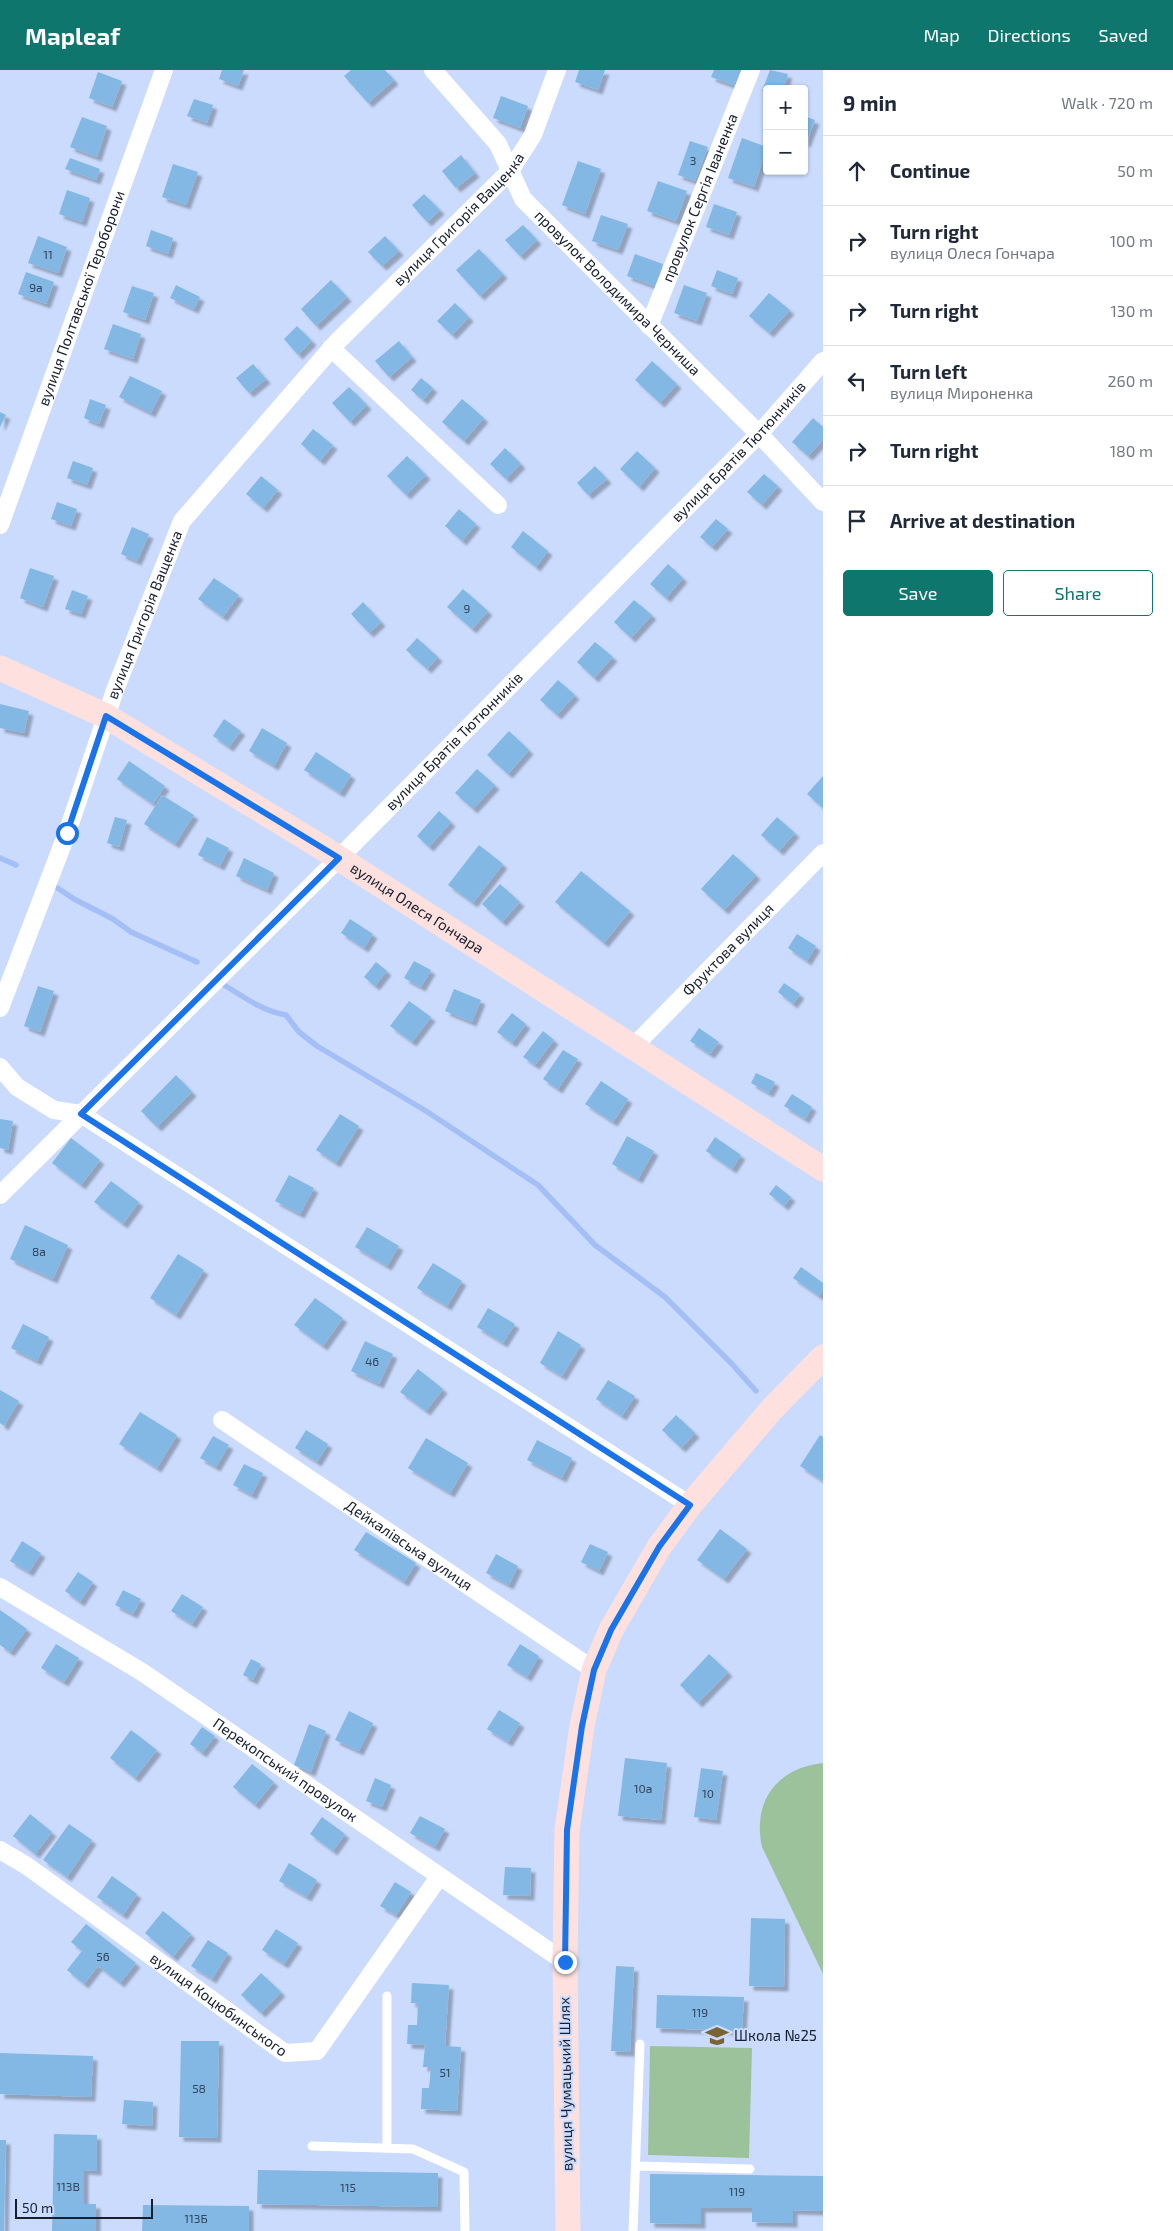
<!DOCTYPE html>
<html lang="en">
<head>
<meta charset="utf-8">
<style>
	body { margin:0; font-family:"Exo 2",sans-serif; background:#f2f2f3; color:#1f2937 }
	.controls { position:absolute; right:15px; top:15px; display:grid; overflow:hidden; border-radius:5px; box-shadow:0 1px 4px #0004 }
	.controls button { width:45px; height:45px; display:grid; place-items:center; padding:0; border:0; border-bottom:1px solid #e0e1e3; background:#fff; color:#1f2937; font:25px sans-serif }
	.scale { position:absolute; left:15px; bottom:12px; width:138px; box-sizing:border-box; padding-left:5px; border:2px solid #171f2e; border-top:0; font-size:14px; line-height:18px; white-space:nowrap; color:#171f2e; -webkit-text-stroke:4px #cadbfe; paint-order:stroke }
	.stop { position:absolute; width:15px; height:15px; margin:-11px; border:4px solid #1a73e8; border-radius:50%; background:#fff }
	.stop.end { background:#1a73e8; border-color:#fff; box-shadow:0 1px 5px #0008 }
	.list { margin:0; padding:0; list-style:none }
	h2 { display:flex; justify-content:space-between; align-items:center; height:65px; margin:0; padding:0 20px; font-size:21px }
	h2 small { font-size:16px; font-weight:400; color:#747a83 }
	.list li { display:grid; grid-template-columns:32px 1fr auto; gap:15px; align-items:center; box-sizing:border-box; height:70px; padding:0 20px; border-top:1px solid #e0e1e3 }
	.list b { display:block; font-size:19px; white-space:nowrap }
	.list p { margin:0; font-size:16px; white-space:nowrap; color:#747a83 }
	.list em { font-size:16px; font-style:normal; color:#747a83 }
	.actions { display:flex; gap:10px; padding:15px 20px }
	.actions a { flex:1; padding:11px 0; border:1px solid #0f766e; border-radius:5px; text-align:center; font-size:18px; color:#0f766e }
	.actions .main { background:#0f766e; color:#fff }
	.icon { flex:none; width:28px; height:28px; fill:none; stroke:currentColor; stroke-width:2; stroke-linecap:round; stroke-linejoin:round }
	.map { position:relative; flex:none; width:823px; height:2161px; overflow:hidden }
	header { display:flex; align-items:center; gap:30px; box-sizing:border-box; height:70px; padding:0 25px; background:#0f766e; color:#fff }
	header strong { font-size:24px }
	nav { display:flex; gap:28px; margin-inline-start:auto; font-size:18px }
	main { display:flex }
	aside { flex:1; background:#fff }
	.map>svg:first-child { display:block }
</style>
</head>
<body>
<header>
<strong>Mapleaf</strong>
<nav><a>Map</a><a>Directions</a><a>Saved</a></nav>
</header>
<main>
<div class="map">
<svg width="823" height="2161" viewBox="0 0 823 2161">
	<defs>
		<filter id="shadow"><feDropShadow dx="4.5" dy="4.5" stdDeviation="1" flood-color="#0004"/></filter>
	</defs>
	<rect width="100%" height="100%" fill="#cadbfe"/>
	<!-- green -->
	<path fill="#9cc29c" d="M 823,1693 L 823,1904 L 762,1777 C 752,1731 777,1698 823,1693 Z
		M 650,1976 L 752,1978 L 749,2088 L 648,2085 Z"/>
	<g fill="none" stroke-linecap="round" stroke-linejoin="round">
		<!-- stream -->
		<path stroke="#a4bff6" stroke-width="5.5" d="M 0,788 L 16,795
			M 56,817 L 74,829 L 113,849 L 131,862 L 197,892
			M 224,915 C 244,927 262,941 286,945 L 299,962 L 317,976 L 426,1041 L 538,1115 L 595,1175 L 665,1227 L 731,1293 L 756,1321"/>
	</g>
	<!-- building -->
	<path fill="#83b8e4" filter="url(#shadow)" d="M 222,0 L 244,0 L 238,16 L 219,9 Z
		M 351,0 L 385,0 L 394,10 L 368,33 L 344,6 Z
		M 579,0 L 605,0 L 598,20 L 575,12 Z
		M 714,0 L 742,0 L 736,16 L 711,7 Z
		M 770,0 L 788,4 L 783,19 L 767,19 L 767,23 L 762,21 Z
		M 98,2 L 122,11 L 112,37 L 89,28 Z
		M 501,26 L 528,36 L 520,58 L 493,48 Z
		M 194,29 L 213,35 L 207,53 L 187,46 Z
		M 804,46 L 815,50 L 806,73 L 804,72 Z
		M 82,47 L 107,56 L 97,87 L 70,77 Z
		M 742,68 L 767,77 L 754,117 L 728,108 Z
		M 690,71 L 708,77 L 695,111 L 678,105 Z
		M 461,85 L 475,103 L 456,118 L 442,101 Z
		M 70,88 L 100,99 L 96,110 L 65,99 Z
		M 578,91 L 601,99 L 585,144 L 562,135 Z
		M 173,94 L 198,102 L 186,135 L 162,127 Z
		M 658,111 L 687,121 L 676,151 L 647,141 Z
		M 67,120 L 90,128 L 82,152 L 59,144 Z
		M 424,124 L 440,140 L 427,152 L 412,135 Z
		M 714,134 L 737,142 L 729,165 L 706,157 Z
		M 601,145 L 628,154 L 618,180 L 592,171 Z
		M 523,155 L 537,170 L 520,186 L 505,170 Z
		M 151,160 L 173,168 L 168,184 L 146,176 Z
		M 38,166 L 67,177 L 58,203 L 28,193 Z
		M 385,166 L 399,181 L 382,196 L 368,182 Z
		M 479,179 L 503,204 L 480,226 L 456,200 Z
		M 635,184 L 663,194 L 655,216 L 627,206 Z
		M 717,200 L 738,208 L 732,224 L 711,216 Z
		M 26,202 L 54,212 L 46,234 L 18,224 Z
		M 331,210 L 347,227 L 316,256 L 301,239 Z
		M 176,215 L 200,227 L 194,239 L 170,228 Z
		M 684,215 L 707,223 L 697,251 L 674,243 Z
		M 132,216 L 154,223 L 145,250 L 123,242 Z
		M 769,223 L 790,240 L 769,263 L 749,246 Z
		M 455,233 L 469,247 L 452,265 L 437,251 Z
		M 113,254 L 141,264 L 133,289 L 104,279 Z
		M 297,256 L 312,271 L 298,285 L 284,269 Z
		M 399,271 L 412,287 L 389,307 L 375,291 Z
		M 652,291 L 677,314 L 660,333 L 635,310 Z
		M 253,294 L 266,309 L 249,323 L 236,308 Z
		M 130,306 L 162,321 L 151,343 L 119,327 Z
		M 421,308 L 433,318 L 423,330 L 411,320 Z
		M 349,317 L 367,335 L 350,352 L 332,333 Z
		M 90,329 L 106,335 L 99,354 L 84,348 Z
		M 462,329 L 484,348 L 464,371 L 442,352 Z
		M 0,342 L 6,345 L 0,357 Z
		M 813,348 L 823,357 L 823,370 L 808,386 L 792,372 Z
		M 313,359 L 333,375 L 320,391 L 301,374 Z
		M 505,378 L 521,394 L 506,409 L 490,394 Z
		M 637,381 L 655,398 L 639,417 L 620,399 Z
		M 407,386 L 426,405 L 406,425 L 387,406 Z
		M 73,391 L 93,398 L 87,415 L 67,408 Z
		M 595,396 L 607,409 L 588,425 L 577,413 Z
		M 764,404 L 778,416 L 762,435 L 747,422 Z
		M 261,406 L 278,420 L 263,438 L 246,424 Z
		M 57,432 L 77,439 L 71,456 L 51,449 Z
		M 459,439 L 476,454 L 462,471 L 445,456 Z
		M 716,449 L 728,459 L 712,477 L 700,467 Z
		M 132,457 L 149,464 L 137,491 L 121,484 Z
		M 523,461 L 548,481 L 536,497 L 511,477 Z
		M 668,494 L 683,508 L 666,528 L 650,514 Z
		M 30,498 L 54,506 L 43,537 L 20,528 Z
		M 214,508 L 239,525 L 223,547 L 198,529 Z
		M 463,519 L 488,541 L 472,559 L 447,537 Z
		M 72,520 L 88,526 L 81,544 L 65,539 Z
		M 634,530 L 652,545 L 631,568 L 614,552 Z
		M 363,532 L 381,552 L 369,563 L 351,544 Z
		M 417,568 L 438,587 L 427,599 L 406,580 Z
		M 595,572 L 613,587 L 594,608 L 577,592 Z
		M 558,610 L 575,625 L 557,645 L 540,630 Z
		M 0,634 L 29,641 L 24,663 L 0,658 Z
		M 224,649 L 241,661 L 229,677 L 213,666 Z
		M 262,658 L 287,673 L 274,696 L 249,681 Z
		M 509,661 L 529,680 L 508,704 L 487,685 Z
		M 316,682 L 351,705 L 340,723 L 304,700 Z
		M 129,691 L 165,716 L 153,734 L 117,709 Z
		M 477,699 L 495,715 L 473,739 L 455,723 Z
		M 823,706 L 823,738 L 807,724 Z
		M 162,725 L 194,745 L 175,774 L 144,754 Z
		M 439,741 L 451,752 L 429,777 L 417,766 Z
		M 115,747 L 127,750 L 119,777 L 107,773 Z
		M 777,747 L 795,763 L 779,781 L 761,765 Z
		M 207,767 L 229,778 L 220,796 L 198,785 Z
		M 479,775 L 503,794 L 473,833 L 448,815 Z
		M 733,784 L 756,805 L 724,840 L 701,819 Z
		M 244,788 L 274,803 L 267,820 L 236,806 Z
		M 581,801 L 630,841 L 604,873 L 555,832 Z
		M 500,814 L 520,832 L 502,852 L 482,834 Z
		M 350,849 L 373,864 L 364,878 L 341,863 Z
		M 797,864 L 816,876 L 807,891 L 788,878 Z
		M 414,891 L 431,900 L 421,917 L 404,908 Z
		M 376,892 L 387,901 L 375,916 L 364,907 Z
		M 784,913 L 800,924 L 793,934 L 778,922 Z
		M 38,916 L 54,921 L 40,962 L 24,956 Z
		M 454,919 L 481,930 L 472,952 L 445,941 Z
		M 409,931 L 431,947 L 412,972 L 390,956 Z
		M 512,943 L 526,954 L 512,973 L 497,962 Z
		M 699,958 L 719,972 L 710,984 L 690,971 Z
		M 543,961 L 554,970 L 535,995 L 523,987 Z
		M 563,980 L 578,989 L 558,1019 L 543,1009 Z
		M 756,1003 L 775,1012 L 769,1023 L 751,1013 Z
		M 176,1005 L 192,1022 L 157,1057 L 141,1041 Z
		M 601,1011 L 628,1029 L 613,1052 L 585,1034 Z
		M 792,1024 L 812,1037 L 805,1049 L 784,1036 Z
		M 340,1044 L 359,1056 L 336,1093 L 316,1080 Z
		M 0,1049 L 13,1051 L 8,1080 L 0,1078 Z
		M 627,1066 L 654,1081 L 638,1109 L 612,1094 Z
		M 715,1067 L 741,1085 L 732,1099 L 706,1081 Z
		M 71,1068 L 100,1090 L 81,1115 L 52,1093 Z
		M 289,1105 L 314,1118 L 300,1144 L 275,1131 Z
		M 111,1111 L 139,1132 L 123,1154 L 94,1132 Z
		M 776,1115 L 791,1127 L 784,1136 L 769,1124 Z
		M 25,1155 L 68,1175 L 53,1209 L 10,1189 Z
		M 367,1157 L 399,1176 L 387,1196 L 355,1177 Z
		M 178,1184 L 204,1200 L 176,1245 L 150,1228 Z
		M 433,1193 L 462,1211 L 447,1236 L 417,1218 Z
		M 801,1197 L 823,1213 L 823,1220 L 819,1226 L 793,1208 Z
		M 315,1228 L 343,1248 L 323,1276 L 294,1255 Z
		M 488,1238 L 515,1254 L 503,1273 L 477,1257 Z
		M 23,1254 L 49,1267 L 37,1291 L 11,1278 Z
		M 558,1261 L 581,1275 L 562,1306 L 540,1293 Z
		M 365,1271 L 393,1284 L 379,1314 L 351,1301 Z
		M 418,1299 L 443,1319 L 426,1341 L 400,1322 Z
		M 608,1310 L 635,1326 L 622,1346 L 596,1329 Z
		M 0,1320 L 19,1331 L 4,1356 L 0,1353 Z
		M 140,1342 L 177,1365 L 157,1398 L 119,1374 Z
		M 676,1345 L 695,1363 L 681,1378 L 662,1360 Z
		M 306,1360 L 328,1374 L 317,1392 L 295,1378 Z
		M 820,1365 L 823,1367 L 823,1411 L 800,1396 Z
		M 213,1366 L 229,1375 L 216,1397 L 200,1388 Z
		M 426,1368 L 468,1393 L 450,1423 L 408,1398 Z
		M 537,1370 L 572,1388 L 562,1408 L 527,1390 Z
		M 244,1394 L 263,1403 L 252,1425 L 233,1415 Z
		M 720,1459 L 747,1479 L 724,1509 L 697,1490 Z
		M 366,1462 L 416,1493 L 404,1512 L 354,1480 Z
		M 22,1471 L 41,1483 L 29,1502 L 10,1491 Z
		M 590,1474 L 608,1482 L 599,1501 L 581,1492 Z
		M 496,1484 L 518,1496 L 509,1515 L 486,1503 Z
		M 78,1502 L 93,1512 L 80,1532 L 65,1521 Z
		M 123,1520 L 141,1529 L 133,1544 L 115,1535 Z
		M 182,1524 L 203,1537 L 192,1554 L 171,1541 Z
		M 0,1540 L 27,1559 L 10,1582 L 0,1575 Z
		M 56,1574 L 79,1588 L 64,1612 L 41,1598 Z
		M 520,1574 L 539,1586 L 527,1607 L 507,1595 Z
		M 709,1584 L 728,1602 L 698,1633 L 680,1615 Z
		M 251,1589 L 261,1594 L 253,1610 L 243,1605 Z
		M 499,1640 L 520,1653 L 508,1672 L 487,1659 Z
		M 349,1641 L 373,1653 L 359,1681 L 335,1670 Z
		M 309,1654 L 326,1661 L 311,1702 L 294,1695 Z
		M 202,1657 L 215,1666 L 202,1683 L 190,1674 Z
		M 131,1660 L 157,1680 L 135,1708 L 110,1688 Z
		M 625,1688 L 667,1693 L 661,1750 L 618,1746 Z
		M 252,1694 L 274,1712 L 255,1735 L 233,1717 Z
		M 701,1698 L 723,1701 L 716,1750 L 694,1747 Z
		M 375,1708 L 391,1715 L 382,1737 L 366,1731 Z
		M 30,1744 L 52,1762 L 35,1784 L 13,1766 Z
		M 420,1746 L 445,1759 L 435,1777 L 410,1763 Z
		M 322,1747 L 345,1764 L 333,1781 L 310,1764 Z
		M 69,1754 L 92,1770 L 67,1807 L 43,1790 Z
		M 289,1793 L 317,1810 L 307,1827 L 279,1811 Z
		M 505,1797 L 531,1798 L 530,1826 L 503,1825 Z
		M 112,1806 L 137,1824 L 123,1845 L 97,1827 Z
		M 395,1812 L 411,1822 L 396,1845 L 380,1836 Z
		M 163,1841 L 191,1864 L 173,1887 L 145,1863 Z
		M 751,1848 L 785,1849 L 784,1917 L 749,1916 Z
		M 86,1854 L 136,1893 L 120,1913 L 98,1896 L 84,1914 L 67,1900 L 82,1881 L 71,1872 Z
		M 276,1859 L 298,1873 L 284,1894 L 262,1880 Z
		M 208,1870 L 228,1883 L 212,1909 L 191,1896 Z
		M 616,1896 L 634,1897 L 630,1982 L 611,1981 Z
		M 261,1903 L 281,1922 L 261,1943 L 241,1925 Z
		M 412,1913 L 449,1915 L 445,1976 L 461,1977 L 457,2041 L 421,2039 L 422,2018 L 429,2018 L 431,1997 L 423,1997 L 425,1975 L 407,1974 L 408,1955 L 417,1955 L 418,1933 L 411,1933 Z
		M 657,1925 L 744,1927 L 742,1961 L 656,1958 Z
		M 181,1971 L 219,1971 L 217,2068 L 179,2067 Z
		M 0,1983 L 93,1986 L 91,2027 L 0,2024 Z
		M 124,2030 L 153,2032 L 152,2056 L 122,2054 Z
		M 54,2064 L 97,2065 L 97,2101 L 84,2100 L 84,2134 L 96,2134 L 96,2161 L 52,2161 Z
		M 0,2070 L 6,2070 L 4,2161 L 0,2161 Z
		M 258,2100 L 438,2103 L 437,2137 L 257,2134 Z
		M 650,2104 L 823,2106 L 823,2141 L 793,2140 L 793,2153 L 752,2152 L 752,2138 L 701,2138 L 701,2154 L 650,2153 Z
		M 143,2135 L 249,2136 L 249,2161 L 142,2161 Z"/>
	<g fill="none" stroke-linecap="round" stroke-linejoin="round">
		<!-- service -->
		<path stroke="#fff" stroke-width="9" d="M 312,2076 L 413,2079 L 464,2102 L 465,2161
			M 387,2078 L 387,1926
			M 636,2096 L 750,2099
			M 633,2161 L 640,1974"/>
		<!-- minor -->
		<g stroke="#fff" stroke-width="18">
			<path id="s1" d="M 433,0 L 498,74 L 523,129 L 759,364 L 823,432"/>
			<path id="s2" d="M 649,256 L 751,0"/>
			<path d="M 331,278 L 498,435"/>
			<path id="s3" d="M 0,455 L 164,0"/>
			<path id="s4" d="M 0,938 L 67,763 L 115,620 L 182,451 L 337,272 L 510,101 L 533,65 L 557,0"/>
			<path id="s5" d="M 633,977 L 823,783"/>
			<path d="M 0,997 L 17,1017 L 54,1040 L 81,1044 L 690,1435"/>
			<path id="s6" d="M 0,1125 L 339,788 L 759,364 L 823,291"/>
			<path id="s7" d="M 222,1350 L 594,1600"/>
			<path id="s8" d="M 0,1517 L 142,1602 L 565,1892"/>
			<path id="s9" d="M 0,1780 L 27,1796 L 285,1983 L 317,1981 L 439,1807"/>
		</g>
		<!-- secondary -->
		<g stroke="#fee1df" stroke-width="25">
			<path id="s10" d="M 0,598 L 106,646 L 326,780 L 823,1099"/>
			<path d="M 568,2161 L 565,1892 L 567,1760 L 582,1656 L 594,1600 L 611,1560 L 659,1477 L 690,1435 L 772,1339 L 823,1287"/>
		</g>
	</g>
	<g fill="none" stroke-linecap="round" stroke-linejoin="round">
		<!-- route -->
		<path stroke="#1a73e8" stroke-width="6" d="M 67,763 L 106,646 L 339,788 L 81,1044 L 690,1435 L 659,1477 L 611,1560 L 594,1600 L 582,1656 L 567,1760 L 565,1892"/>
	</g>
	<!-- icons -->
	<defs>
		<symbol id="school-bare" viewBox="-9 -9 18 18"><path d="M0-5L7-2L0 1L-7-2ZM-4 1L0 2.5L4 1V4Q0 6-4 4Z" fill="#7a6434" stroke="#cadbfe" stroke-width="2.5" paint-order="stroke"/></symbol>
	</defs>
	<g fill-rule="evenodd">
		<use href="#school-bare" x="701" y="1950" width="32" height="32"/>
	</g>
	<g text-anchor="middle" stroke-width="4" stroke-linejoin="round" paint-order="stroke">
		<!-- number labels -->
		<g font-size="12" fill="#32455c">
			<text x="693" y="95">3</text>
			<text x="48" y="189">11</text>
			<text x="36" y="222">9а</text>
			<text x="467" y="543">9</text>
			<text x="39" y="1186">8а</text>
			<text x="372" y="1296">46</text>
			<text x="643" y="1723">10а</text>
			<text x="708" y="1728">10</text>
			<text x="103" y="1891">56</text>
			<text x="700" y="1947">119</text>
			<text x="445" y="2007">51</text>
			<text x="199" y="2023">58</text>
			<text x="68" y="2121">113В</text>
			<text x="348" y="2122">115</text>
			<text x="737" y="2126">119</text>
			<text x="196" y="2153">113Б</text>
		</g>
		<!-- street labels -->
		<g font-size="15" fill="#171f2e" stroke="#cadbfe">
			<text dy="5" stroke="none"><textPath href="#s2" startOffset="138">провулок Сергія Іваненка</textPath></text>
			<text dy="5" stroke="none"><textPath href="#s4" startOffset="930">вулиця Григорія Ващенка</textPath></text>
			<text dy="5" stroke="none"><textPath href="#s1" startOffset="292">провулок Володимира Черниша</textPath></text>
			<text dy="5" stroke="none"><textPath href="#s3" startOffset="241">вулиця Полтавської Тероборони</textPath></text>
			<text dy="5" stroke="none"><textPath href="#s6" startOffset="1048">вулиця Братів Тютюнників</textPath></text>
			<text dy="5" stroke="none"><textPath href="#s4" startOffset="419">вулиця Григорія Ващенка</textPath></text>
			<text dy="5" stroke="none"><textPath href="#s6" startOffset="642">вулиця Братів Тютюнників</textPath></text>
			<text dy="5" stroke="none"><textPath href="#s10" startOffset="482">вулиця Олеся Гончара</textPath></text>
			<text dy="5" stroke="none"><textPath href="#s5" startOffset="136">Фруктова вулиця</textPath></text>
			<text dy="5" stroke="none"><textPath href="#s7" startOffset="225">Дейкалівська вулиця</textPath></text>
			<text dy="5" stroke="none"><textPath href="#s8" startOffset="339">Перекопський провулок</textPath></text>
			<text dy="5" stroke="none"><textPath href="#s9" startOffset="268">вулиця Коцюбинського</textPath></text>
			<text transform="translate(566 2014) rotate(-91)" y="5">вулиця Чумацький Шлях</text>
		</g>
		<!-- poi labels -->
		<g font-size="15" fill="#171f2e" stroke="#cadbfe" text-anchor="start">
			<text x="734" y="1971">Школа №25</text>
		</g>
	</g>
</svg>
<div class="controls">
<button>+</button>
<button>−</button>
</div>
<div class="scale">50 m</div>
<div class="stop" style="left:67px;top:763px"></div>
<div class="stop end" style="left:565px;top:1892px"></div>
</div>
<aside>
<h2>9 min<small>Walk · 720 m</small></h2>
<ul class="list">
<li><svg class="icon" aria-label="ahead" viewBox="0 0 24 24"><path d="M12 20V5M6 11l6-6 6 6"/></svg><div><b>Continue</b></div><em>50 m</em></li>
<li><svg class="icon" aria-label="right" viewBox="0 0 24 24"><path d="M7 20v-9h11M14 6l5 5-5 5"/></svg><div><b>Turn right</b><p>вулиця Олеся Гончара</p></div><em>100 m</em></li>
<li><svg class="icon" aria-label="right" viewBox="0 0 24 24"><path d="M7 20v-9h11M14 6l5 5-5 5"/></svg><div><b>Turn right</b></div><em>130 m</em></li>
<li><svg class="icon" aria-label="left" viewBox="0 0 24 24"><path d="M17 20v-9H6M10 6l-5 5 5 5"/></svg><div><b>Turn left</b><p>вулиця Мироненка</p></div><em>260 m</em></li>
<li><svg class="icon" aria-label="right" viewBox="0 0 24 24"><path d="M7 20v-9h11M14 6l5 5-5 5"/></svg><div><b>Turn right</b></div><em>180 m</em></li>
<li><svg class="icon" aria-label="arrive" viewBox="0 0 24 24"><path d="M6 21V4h12l-3 4 3 4H6"/></svg><div><b>Arrive at destination</b></div></li>
</ul>
<div class="actions"><a class="main">Save</a><a>Share</a></div>
</aside>
</main>
</body>
</html>
